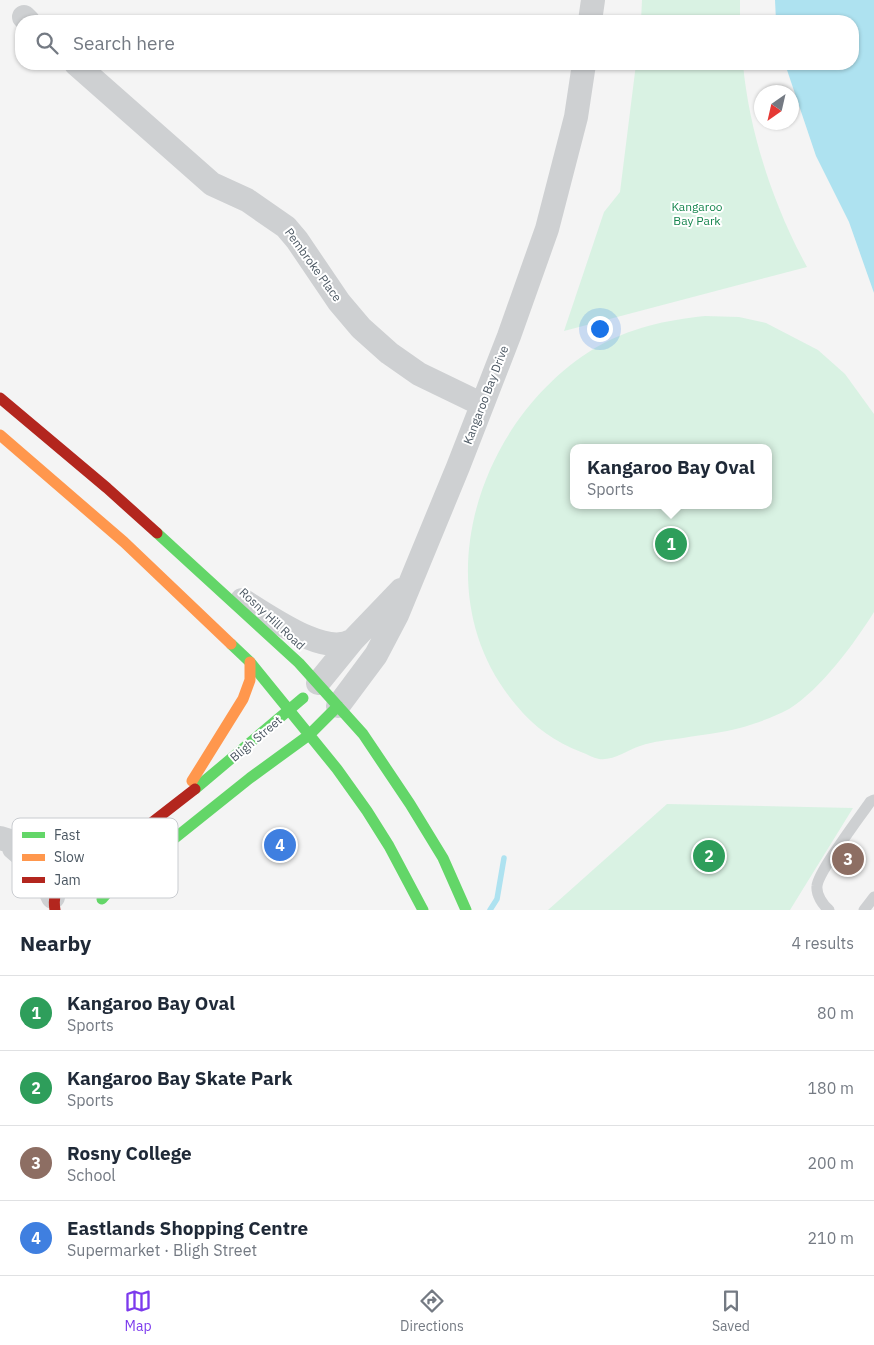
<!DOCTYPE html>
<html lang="en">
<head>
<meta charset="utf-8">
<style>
	body { margin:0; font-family:"IBM Plex Sans",sans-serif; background:#f6f6f7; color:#1f2937 }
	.compass { position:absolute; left:754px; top:85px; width:45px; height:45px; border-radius:50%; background:#fff; box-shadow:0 1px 4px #0004; rotate:214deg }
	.you { position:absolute; left:599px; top:328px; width:18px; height:18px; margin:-12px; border:4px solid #fff; border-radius:50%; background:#1a73e8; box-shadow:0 0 0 8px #1a73e833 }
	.badge { display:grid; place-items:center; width:32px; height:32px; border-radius:50%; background:#7c3aed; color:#fff; font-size:16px; font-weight:700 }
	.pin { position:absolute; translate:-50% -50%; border:2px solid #fff; box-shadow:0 1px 5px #0006 }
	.popup { position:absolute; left:570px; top:444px; width:202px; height:65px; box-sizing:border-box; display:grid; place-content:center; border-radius:10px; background:#fff; filter:drop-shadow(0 1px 4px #0005); font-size:16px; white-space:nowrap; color:#747a83 }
	.popup b { font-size:19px; color:#1f2937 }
	.popup::after { content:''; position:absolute; left:50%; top:100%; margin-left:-10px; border:10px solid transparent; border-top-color:#fff }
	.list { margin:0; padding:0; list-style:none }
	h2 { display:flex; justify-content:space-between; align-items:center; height:65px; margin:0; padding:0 20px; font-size:21px }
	h2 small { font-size:16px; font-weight:400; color:#747a83 }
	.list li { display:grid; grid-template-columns:32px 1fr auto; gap:15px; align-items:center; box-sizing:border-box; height:75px; padding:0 20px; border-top:1px solid #e0e1e3 }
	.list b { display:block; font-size:19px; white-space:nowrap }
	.list p { margin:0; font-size:16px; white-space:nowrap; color:#747a83 }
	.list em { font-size:16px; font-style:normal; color:#747a83 }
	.icon { flex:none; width:28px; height:28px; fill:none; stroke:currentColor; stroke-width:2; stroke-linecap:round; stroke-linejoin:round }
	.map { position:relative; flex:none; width:874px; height:910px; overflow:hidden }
	.search { position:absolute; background:#fff; box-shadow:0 1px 4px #0004; left:15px; right:15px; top:15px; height:55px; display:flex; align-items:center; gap:12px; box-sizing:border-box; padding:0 18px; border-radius:20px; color:#747a83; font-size:19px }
	.sheet { height:365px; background:#fff }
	nav { display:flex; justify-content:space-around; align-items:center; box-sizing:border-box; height:70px; border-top:1px solid #e0e1e3; background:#fff; font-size:14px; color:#747a83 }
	nav a { display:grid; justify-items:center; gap:2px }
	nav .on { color:#7c3aed }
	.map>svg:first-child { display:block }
</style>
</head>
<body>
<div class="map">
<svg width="874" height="910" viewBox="0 0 874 910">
	<rect width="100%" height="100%" fill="#f4f4f4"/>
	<!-- green -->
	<path fill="#d9f2e3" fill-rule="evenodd" d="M 642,0 L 740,0 L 740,21 L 641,21 Z
		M 636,64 L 743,64 C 749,132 774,207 807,267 L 564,331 L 604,212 L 620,192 Z
		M 705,316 L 739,317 L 766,323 L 818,350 L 845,374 L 874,414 L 874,612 C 854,644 821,689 789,709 C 778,715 765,720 753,724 C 731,732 706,734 683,738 C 669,740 654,741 640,746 C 628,750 613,761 599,759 C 593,758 587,754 581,752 C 555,742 534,727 516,705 C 421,593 477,420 595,348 C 629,328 666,320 705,316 ZM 574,448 L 768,448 L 768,505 L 574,505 Z
		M 667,804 L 853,808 L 790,910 L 548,910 Z"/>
	<!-- water -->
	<path fill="#aee2f0" d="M 775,0 L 874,0 L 874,293 L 849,222 L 816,156 L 785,64 L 853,64 L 853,21 L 776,21 Z"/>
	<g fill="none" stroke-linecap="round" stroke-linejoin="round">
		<!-- stream -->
		<path stroke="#aee2f0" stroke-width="5.5" d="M 490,910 L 497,899 L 504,858"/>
		<!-- lane -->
		<path stroke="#ced0d2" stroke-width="11" d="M 829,910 C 823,905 816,895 817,886 C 818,872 859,818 870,802 L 874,800
			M 864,910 L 874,897"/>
		<!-- street -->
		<path stroke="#ced0d2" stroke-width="24" d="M 24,17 L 28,21
			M 590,21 L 593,0
			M 76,64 L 212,184 L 247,200 L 286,227 L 297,240 L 339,302 L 361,328 L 389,353 L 419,374 L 481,404
			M 242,600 C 268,615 325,658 353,640
			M 318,683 L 353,640 L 401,590
			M 338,706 L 376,655 L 397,615 L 458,467 L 509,336 L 547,229 L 576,117 L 584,64
			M 0,838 L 29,847 L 76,876
			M 14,848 C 31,862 44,877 53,897"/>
		<!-- fast -->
		<path stroke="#63d668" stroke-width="11" d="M 157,533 L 299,663 L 363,734 L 410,804 L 443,858 L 466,910
			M 231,644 L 250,662 L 337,769 L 367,811 L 389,846 L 423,910
			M 195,789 L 303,698
			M 102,899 L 122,876 L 165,846 L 250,778 L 309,735 L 338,706"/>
		<!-- slow -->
		<path stroke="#ff974d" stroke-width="11" d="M 0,435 L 124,542 L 231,644
			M 192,781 L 243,699 L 250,680 L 250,662"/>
		<!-- jam -->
		<path stroke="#b3261e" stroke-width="11" d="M 0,398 L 107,488 L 157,533
			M 83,876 L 195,789
			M 55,910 C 50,880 74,866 97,886"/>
	</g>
	<g text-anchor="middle" stroke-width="4" stroke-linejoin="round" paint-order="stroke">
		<!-- park labels -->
		<g font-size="12" fill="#17864f" stroke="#fff">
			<text x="697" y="211">Kangaroo<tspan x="697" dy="14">Bay Park</tspan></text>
		</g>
		<!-- street labels -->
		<g font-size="12" fill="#4a5661" stroke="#fff">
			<text transform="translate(313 265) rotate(54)" y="4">Pembroke Place</text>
			<text transform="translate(486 395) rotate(-69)" y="4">Kangaroo Bay Drive</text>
			<text transform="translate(272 619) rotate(43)" y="4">Rosny Hill Road</text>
			<text transform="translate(256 739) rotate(-40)" y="4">Bligh Street</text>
		</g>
	</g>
	<!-- legend -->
	<rect x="12" y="818" width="166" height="80" rx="8" fill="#fff" stroke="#c9ccd0" stroke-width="1"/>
	<rect x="22" y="832" width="23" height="6" fill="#63d668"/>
	<rect x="22" y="854" width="23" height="7" fill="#ff974d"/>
	<rect x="22" y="877" width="23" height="6" fill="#b3261e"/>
	<g font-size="14" fill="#4a5661">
		<text x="54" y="840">Fast</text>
		<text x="54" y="862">Slow</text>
		<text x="54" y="885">Jam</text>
	</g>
</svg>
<svg class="compass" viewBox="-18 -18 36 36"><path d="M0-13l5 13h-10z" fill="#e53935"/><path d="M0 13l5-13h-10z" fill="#747a83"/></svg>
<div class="you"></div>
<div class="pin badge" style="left:671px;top:544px;background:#2e9e5b">1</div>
<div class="popup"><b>Kangaroo Bay Oval</b>Sports</div>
<div class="pin badge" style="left:709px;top:856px;background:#2e9e5b">2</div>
<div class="pin badge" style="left:848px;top:859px;background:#8d6e63">3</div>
<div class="pin badge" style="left:280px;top:845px;background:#3f7fe0">4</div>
<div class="search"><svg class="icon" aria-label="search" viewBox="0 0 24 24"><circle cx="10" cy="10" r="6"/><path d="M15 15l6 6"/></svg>Search here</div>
</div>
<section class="sheet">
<h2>Nearby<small>4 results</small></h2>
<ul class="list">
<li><span class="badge" style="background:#2e9e5b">1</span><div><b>Kangaroo Bay Oval</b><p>Sports</p></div><em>80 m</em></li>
<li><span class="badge" style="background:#2e9e5b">2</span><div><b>Kangaroo Bay Skate Park</b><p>Sports</p></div><em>180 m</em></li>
<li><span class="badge" style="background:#8d6e63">3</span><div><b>Rosny College</b><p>School</p></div><em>200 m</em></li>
<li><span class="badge" style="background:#3f7fe0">4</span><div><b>Eastlands Shopping Centre</b><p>Supermarket · Bligh Street</p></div><em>210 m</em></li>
</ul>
</section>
<nav>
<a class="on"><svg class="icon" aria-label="map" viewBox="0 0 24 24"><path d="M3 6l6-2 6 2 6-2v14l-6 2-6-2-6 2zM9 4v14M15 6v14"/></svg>Map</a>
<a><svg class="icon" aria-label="directions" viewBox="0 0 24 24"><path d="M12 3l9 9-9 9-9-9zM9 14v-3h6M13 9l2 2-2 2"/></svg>Directions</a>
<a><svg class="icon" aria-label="saved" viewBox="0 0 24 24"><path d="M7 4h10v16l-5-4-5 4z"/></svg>Saved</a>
</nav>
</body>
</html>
